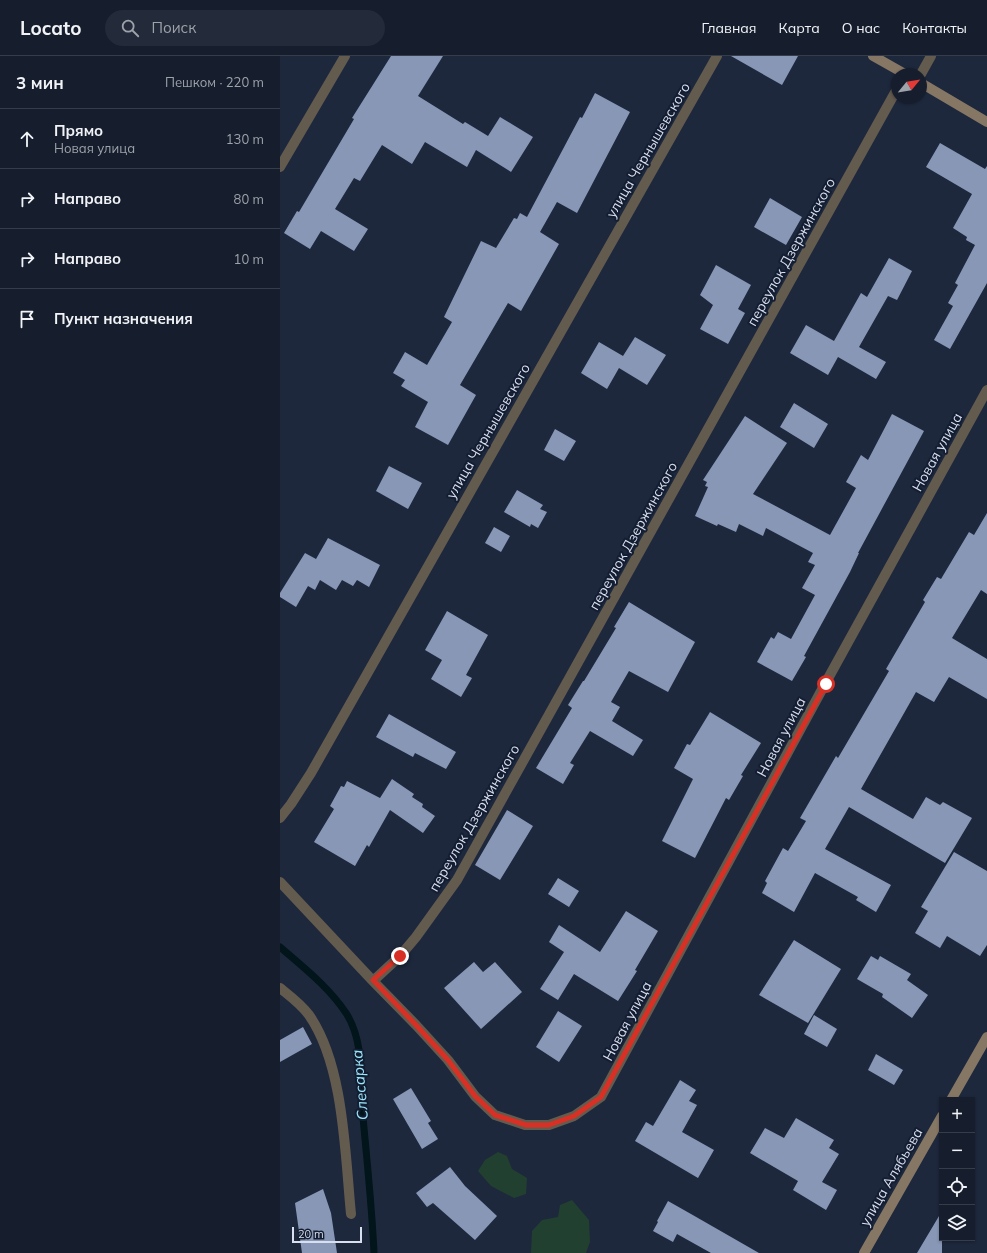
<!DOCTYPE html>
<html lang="ru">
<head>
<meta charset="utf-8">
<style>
	body { margin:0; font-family:Mulish,sans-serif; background:#232b3a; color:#f1f3f6 }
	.controls { position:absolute; right:12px; bottom:12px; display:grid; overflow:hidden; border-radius:0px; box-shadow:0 1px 3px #0004 }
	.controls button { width:36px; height:36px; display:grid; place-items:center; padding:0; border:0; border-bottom:1px solid #353c4a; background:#161e2e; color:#f1f3f6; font:20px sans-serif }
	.compass { position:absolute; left:611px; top:12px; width:36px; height:36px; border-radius:50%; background:#161e2e; box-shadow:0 1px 3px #0004; rotate:60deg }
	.scale { position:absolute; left:12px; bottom:10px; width:70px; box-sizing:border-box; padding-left:4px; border:2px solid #d8dfee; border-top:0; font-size:11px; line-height:14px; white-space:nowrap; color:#d8dfee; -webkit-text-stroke:3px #141e33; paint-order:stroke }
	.stop { position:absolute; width:12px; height:12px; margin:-9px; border:3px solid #d93025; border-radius:50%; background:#fff }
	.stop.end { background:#d93025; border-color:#fff; box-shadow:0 1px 4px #0008 }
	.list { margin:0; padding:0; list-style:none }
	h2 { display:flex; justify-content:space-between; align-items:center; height:52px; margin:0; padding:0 16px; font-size:17px }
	h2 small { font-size:13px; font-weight:400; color:#9ea2aa }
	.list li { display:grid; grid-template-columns:26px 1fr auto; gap:12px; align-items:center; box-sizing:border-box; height:60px; padding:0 16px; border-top:1px solid #353c4a }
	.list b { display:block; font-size:15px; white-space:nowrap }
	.list p { margin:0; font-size:13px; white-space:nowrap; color:#9ea2aa }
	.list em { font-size:13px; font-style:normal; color:#9ea2aa }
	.icon { flex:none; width:22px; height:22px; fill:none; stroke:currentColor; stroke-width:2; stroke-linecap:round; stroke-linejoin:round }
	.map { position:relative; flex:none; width:707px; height:1197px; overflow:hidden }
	header { display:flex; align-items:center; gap:24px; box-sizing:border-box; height:56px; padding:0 20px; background:#161e2e; border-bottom:1px solid #353c4a }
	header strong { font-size:19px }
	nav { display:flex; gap:22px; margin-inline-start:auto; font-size:14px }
	.search { width:280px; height:36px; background:#232b3a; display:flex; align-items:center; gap:10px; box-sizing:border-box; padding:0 14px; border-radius:22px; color:#9ea2aa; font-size:15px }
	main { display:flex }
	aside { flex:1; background:#161e2e }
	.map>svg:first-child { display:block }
</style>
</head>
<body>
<header>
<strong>Locato</strong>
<div class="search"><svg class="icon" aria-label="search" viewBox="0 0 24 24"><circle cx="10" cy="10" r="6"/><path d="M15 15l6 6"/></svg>Поиск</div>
<nav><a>Главная</a><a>Карта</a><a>О нас</a><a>Контакты</a></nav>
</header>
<main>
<aside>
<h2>3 мин<small>Пешком · 220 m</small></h2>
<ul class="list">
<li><svg class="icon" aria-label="ahead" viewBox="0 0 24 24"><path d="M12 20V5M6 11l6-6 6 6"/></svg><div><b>Прямо</b><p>Новая улица</p></div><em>130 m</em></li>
<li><svg class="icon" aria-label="right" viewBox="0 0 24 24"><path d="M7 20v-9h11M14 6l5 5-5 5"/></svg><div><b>Направо</b></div><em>80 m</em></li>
<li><svg class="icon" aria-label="right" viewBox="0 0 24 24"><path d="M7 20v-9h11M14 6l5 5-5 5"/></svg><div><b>Направо</b></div><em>10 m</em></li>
<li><svg class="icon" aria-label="arrive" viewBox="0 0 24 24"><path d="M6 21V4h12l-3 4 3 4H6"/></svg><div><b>Пункт назначения</b></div></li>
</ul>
</aside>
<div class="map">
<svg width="707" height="1197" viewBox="0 0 707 1197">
	<rect width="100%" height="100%" fill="#1d283d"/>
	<!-- green -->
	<path fill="#214030" d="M 218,1096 L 227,1100 L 232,1113 L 247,1122 L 246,1138 L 234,1142 L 211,1130 L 198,1115 L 205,1104 Z
		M 292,1144 L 309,1164 L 310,1186 L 306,1197 L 251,1197 L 252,1175 L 262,1164 L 278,1161 L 280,1149 Z"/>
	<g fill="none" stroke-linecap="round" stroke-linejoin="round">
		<!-- stream -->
		<path stroke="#02151a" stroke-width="7" d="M 0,891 C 23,911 49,931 66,957 C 85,986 80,1027 83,1061 C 87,1106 92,1151 94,1197"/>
	</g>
	<!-- building -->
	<path fill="#8897b6" d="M 111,0 L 163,0 L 138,40 L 183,68 L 185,66 L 208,80 L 220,61 L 253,81 L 231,116 L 196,94 L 187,111 L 145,86 L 132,108 L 102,89 L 80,125 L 74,122 L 55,153 L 88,173 L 74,195 L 41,175 L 30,193 L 4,177 L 17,155 L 19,156 L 74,63 L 72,62 Z
		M 451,0 L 518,0 L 502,29 Z
		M 315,37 L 350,56 L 297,157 L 277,146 L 260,176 L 279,188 L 241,255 L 228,247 L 180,329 L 196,339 L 168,389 L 135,371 L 148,346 L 121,330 L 125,324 L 113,317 L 125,296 L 147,309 L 172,266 L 164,261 L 201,185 L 216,192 L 234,162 L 237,163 L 240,157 L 247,161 L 300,61 L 302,62 Z
		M 660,87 L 705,113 L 707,110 L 707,227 L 670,293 L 654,284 L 673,250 L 668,247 L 678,229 L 675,227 L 695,189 L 686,184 L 687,181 L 673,172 L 692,138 L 646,111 Z
		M 490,142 L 522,161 L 506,189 L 474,171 Z
		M 609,202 L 632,215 L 617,244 L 608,240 L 579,291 L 606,306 L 596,323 L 558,301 L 548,319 L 510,297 L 526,269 L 554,285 L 581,237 L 587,241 Z
		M 436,209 L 471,229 L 458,253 L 465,257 L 448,288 L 420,273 L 433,249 L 420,239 Z
		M 355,281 L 386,299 L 367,329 L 339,312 L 327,333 L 301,317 L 319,286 L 343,300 Z
		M 514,347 L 548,368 L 534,392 L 500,371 Z
		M 612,358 L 644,375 L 578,497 L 579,497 L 570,516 L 524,600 L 526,601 L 512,625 L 477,606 L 491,581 L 494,583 L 498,576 L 511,583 L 535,539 L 522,532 L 535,509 L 528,506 L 533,497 L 486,472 L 483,480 L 459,468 L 456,476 L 438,468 L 437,470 L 415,460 L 428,431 L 425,430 L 427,426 L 423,424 L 465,360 L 507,387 L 473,438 L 550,479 L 576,432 L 566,426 L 581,399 L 588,404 Z
		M 275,373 L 296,385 L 284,405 L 264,394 Z
		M 109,410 L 142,427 L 128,453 L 96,435 Z
		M 237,434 L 263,449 L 260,453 L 267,456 L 258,472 L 251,468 L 250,471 L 224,456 Z
		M 707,457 L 707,538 L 701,534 L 672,582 L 707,603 L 707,643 L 669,621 L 654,646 L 636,636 L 581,733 L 633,763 L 646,741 L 660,749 L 663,746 L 692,762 L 665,807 L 569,751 L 545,793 L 611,829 L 596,856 L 576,844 L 578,841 L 535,817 L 514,856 L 482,837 L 487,827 L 485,825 L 503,792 L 508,795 L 526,765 L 520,762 L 556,700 L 558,702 L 609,615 L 606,613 L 645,546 L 643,544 L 657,521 L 661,523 L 689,476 L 694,479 Z
		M 214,471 L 230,480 L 221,496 L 205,487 Z
		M 48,482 L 100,509 L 89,531 L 77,524 L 73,530 L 62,524 L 56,534 L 40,524 L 35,534 L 28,530 L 16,551 L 0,541 L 0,537 L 25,497 L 36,503 Z
		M 349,546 L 415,586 L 388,636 L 349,615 L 331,646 L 340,651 L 332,665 L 363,684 L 353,700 L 310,675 L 290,707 L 294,709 L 283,728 L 256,712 L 292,652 L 288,649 L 303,625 L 304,625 L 336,572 L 334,571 Z
		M 167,555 L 208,579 L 186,619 L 192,622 L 181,641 L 151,623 L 162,604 L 145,594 Z
		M 430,656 L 481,687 L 461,719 L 463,720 L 449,744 L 446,742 L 415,802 L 382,785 L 413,723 L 394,712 L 407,688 L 410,689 Z
		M 109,658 L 176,696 L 166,713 L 135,697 L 133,701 L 96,681 Z
		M 112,723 L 134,738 L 132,741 L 143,748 L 142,751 L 155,760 L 143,777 L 110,754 L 89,791 L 87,789 L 75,810 L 34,786 L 54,753 L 50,750 L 61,730 L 64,731 L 67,725 L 100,742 Z
		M 227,754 L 253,770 L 220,824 L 195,809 Z
		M 674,796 L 707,815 L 707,889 L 700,900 L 667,880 L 660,892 L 635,877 L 648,855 L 641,851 Z
		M 278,822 L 299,835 L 289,851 L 268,838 Z
		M 346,855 L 378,875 L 355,914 L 357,915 L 338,945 L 294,918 L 278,944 L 260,933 L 284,896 L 269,886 L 279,869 L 320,896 Z
		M 514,884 L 561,913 L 528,967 L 479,939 Z
		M 591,900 L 598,904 L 600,900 L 631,918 L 627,924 L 648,939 L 632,962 L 602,941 L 603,938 L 577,923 Z
		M 194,906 L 203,916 L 215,906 L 242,936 L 201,973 L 164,932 Z
		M 278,955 L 302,970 L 279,1006 L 256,991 Z
		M 534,959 L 557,973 L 547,991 L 524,978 Z
		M 23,971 L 32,988 L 0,1006 L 0,984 Z
		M 596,998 L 623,1014 L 614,1029 L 588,1014 Z
		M 400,1024 L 416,1034 L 409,1045 L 417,1049 L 402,1076 L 434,1094 L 418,1122 L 355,1085 L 366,1066 L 373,1070 Z
		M 131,1032 L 151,1065 L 148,1067 L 158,1083 L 142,1093 L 113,1043 Z
		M 516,1062 L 554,1084 L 549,1092 L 559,1098 L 542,1126 L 557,1134 L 546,1154 L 513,1134 L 518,1125 L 470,1097 L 485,1072 L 504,1082 Z
		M 170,1111 L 185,1130 L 217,1160 L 195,1184 L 153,1147 L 147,1151 L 136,1137 Z
		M 43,1133 L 51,1157 L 57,1197 L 22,1197 L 15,1147 Z
		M 388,1145 L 411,1158 L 479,1197 L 431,1197 L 397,1178 L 393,1186 L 373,1175 L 378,1166 L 377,1165 Z
		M 662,1155 L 662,1197 L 637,1197 Z"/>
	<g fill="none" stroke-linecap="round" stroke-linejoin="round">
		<!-- street -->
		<path stroke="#645b4f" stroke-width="10" d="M 641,18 L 651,0
			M 0,111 L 65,0
			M 0,762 L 11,748 L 31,717 L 437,0
			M 0,826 L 93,925 L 136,969 L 168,1004 L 195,1040 L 215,1059 L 245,1069 L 269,1069 L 294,1060 L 321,1041 L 545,628 L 707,334
			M 93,925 L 120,900 L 136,881 L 177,824 L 617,33
			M 0,932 C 10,940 21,948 29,959 C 64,1009 65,1098 71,1158"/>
		<!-- secondary -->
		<path stroke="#867765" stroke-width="10" d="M 593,0 L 625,18
			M 641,27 L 707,66
			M 671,1044 L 707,981
			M 584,1197 L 662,1060"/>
	</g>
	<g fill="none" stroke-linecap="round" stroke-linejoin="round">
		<!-- route -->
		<path stroke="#d93025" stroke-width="5" d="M 120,900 L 93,924 L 136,969 L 168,1004 L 195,1040 L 215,1059 L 246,1069 L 269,1069 L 294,1060 L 321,1041 L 546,628"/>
	</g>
	<g text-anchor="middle" stroke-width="4" stroke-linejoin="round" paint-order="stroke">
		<!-- street labels -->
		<g font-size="14" fill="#d8dfee" stroke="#141e33">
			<text transform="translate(368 94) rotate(-60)" y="5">улица Чернышевского</text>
			<text transform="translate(511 196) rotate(-61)" y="5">переулок Дзержинского</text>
			<text transform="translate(208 375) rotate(-60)" y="5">улица Чернышевского</text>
			<text transform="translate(657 396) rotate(-61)" y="5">Новая улица</text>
			<text transform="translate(353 480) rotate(-61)" y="5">переулок Дзержинского</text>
			<text transform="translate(501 681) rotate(-62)" y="5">Новая улица</text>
			<text transform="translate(194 762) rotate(-60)" y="5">переулок Дзержинского</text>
			<text transform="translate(347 965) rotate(-62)" y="5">Новая улица</text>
			<text transform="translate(611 1121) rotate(-60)" y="5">улица Алябьева</text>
		</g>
		<!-- water labels -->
		<g font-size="15" font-style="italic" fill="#9be7fa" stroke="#141e33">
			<text transform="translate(80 1029) rotate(-95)" y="5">Слесарка</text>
		</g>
	</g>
</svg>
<div class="controls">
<button>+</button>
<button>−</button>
<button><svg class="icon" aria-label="locate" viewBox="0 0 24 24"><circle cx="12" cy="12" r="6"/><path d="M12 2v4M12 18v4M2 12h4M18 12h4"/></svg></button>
<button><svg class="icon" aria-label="layers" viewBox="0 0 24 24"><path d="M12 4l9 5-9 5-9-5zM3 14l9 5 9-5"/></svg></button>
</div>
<svg class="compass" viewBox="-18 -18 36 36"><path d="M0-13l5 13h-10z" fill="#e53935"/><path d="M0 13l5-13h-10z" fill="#9ea2aa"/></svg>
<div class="scale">20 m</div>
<div class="stop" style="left:546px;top:628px"></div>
<div class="stop end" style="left:120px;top:900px"></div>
</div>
</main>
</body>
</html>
